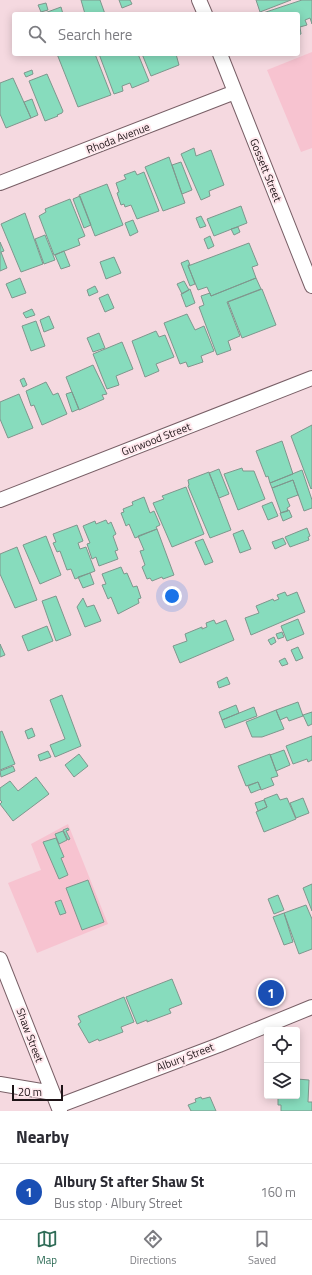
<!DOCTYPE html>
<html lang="en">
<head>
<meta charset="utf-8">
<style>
	body { margin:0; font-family:"Titillium Web",sans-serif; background:#f2f2f3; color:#2b2b33 }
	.controls { position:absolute; right:12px; bottom:12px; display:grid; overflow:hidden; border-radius:4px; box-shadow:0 2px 10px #0003 }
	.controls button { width:36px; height:36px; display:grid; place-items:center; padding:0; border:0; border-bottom:1px solid #e1e1e2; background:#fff; color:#2b2b33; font:20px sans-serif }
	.scale { position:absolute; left:12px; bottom:10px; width:51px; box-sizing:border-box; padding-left:4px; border:2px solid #1e1417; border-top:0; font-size:11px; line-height:14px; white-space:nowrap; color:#1e1417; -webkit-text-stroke:3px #ffe8ed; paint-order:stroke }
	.you { position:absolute; left:172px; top:596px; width:14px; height:14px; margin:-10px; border:3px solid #fff; border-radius:50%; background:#1a73e8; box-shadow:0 0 0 6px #1a73e833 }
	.badge { display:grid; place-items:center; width:26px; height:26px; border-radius:50%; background:#2f6c57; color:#fff; font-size:13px; font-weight:700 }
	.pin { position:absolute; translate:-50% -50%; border:2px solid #fff; box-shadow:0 1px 4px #0006 }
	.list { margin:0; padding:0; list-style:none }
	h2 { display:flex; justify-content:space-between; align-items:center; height:52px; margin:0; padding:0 16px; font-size:17px }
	h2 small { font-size:13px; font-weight:400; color:#7c7c81 }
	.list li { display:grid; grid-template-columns:26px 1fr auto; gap:12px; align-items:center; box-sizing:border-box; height:56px; padding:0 16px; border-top:1px solid #e1e1e2 }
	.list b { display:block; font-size:15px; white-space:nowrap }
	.list p { margin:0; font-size:13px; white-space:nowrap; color:#7c7c81 }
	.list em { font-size:13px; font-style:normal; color:#7c7c81 }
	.icon { flex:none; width:22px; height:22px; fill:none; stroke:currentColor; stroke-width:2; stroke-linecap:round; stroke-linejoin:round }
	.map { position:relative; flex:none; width:312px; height:1111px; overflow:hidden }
	.search { position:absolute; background:#fff; box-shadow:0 2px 10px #0003; left:12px; right:12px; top:12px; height:44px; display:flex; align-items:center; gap:10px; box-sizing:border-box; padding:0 14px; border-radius:4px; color:#7c7c81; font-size:15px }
	.sheet { height:108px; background:#fff }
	nav { display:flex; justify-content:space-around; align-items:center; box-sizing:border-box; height:56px; border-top:1px solid #e1e1e2; background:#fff; font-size:11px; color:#7c7c81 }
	nav a { display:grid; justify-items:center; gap:2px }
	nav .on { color:#2f6c57 }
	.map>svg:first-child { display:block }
</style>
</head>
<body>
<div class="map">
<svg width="312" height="1111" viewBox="0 0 312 1111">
	<rect width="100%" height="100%" fill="#f5d9e0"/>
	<!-- green -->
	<path fill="#f7c3d0" d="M 312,52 L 312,148 L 301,152 L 267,70 Z
		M 68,824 L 108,924 L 37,953 L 8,883 L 41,870 L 31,844 Z"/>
	<!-- building -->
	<path fill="#87dcbd" stroke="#7e978d" d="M 81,0 L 100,0 L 105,14 L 85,14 Z
		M 119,0 L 130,0 L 132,4 L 122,8 Z
		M 256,0 L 291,0 L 260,12 Z
		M 302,0 L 312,0 L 312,24 L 310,18 L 305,20 L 307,25 L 300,27 L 301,34 L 298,35 L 298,14 L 263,13 Z
		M 46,3 L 48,10 L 41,12 L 38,5 Z
		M 61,7 L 63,14 L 42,14 Z
		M 57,54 L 95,54 L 111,95 L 78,107 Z
		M 99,54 L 138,54 L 149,81 L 132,88 L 130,83 L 122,86 L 123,91 L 114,94 Z
		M 142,54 L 176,54 L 179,65 L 151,76 Z
		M 32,70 L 33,74 L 26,77 L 24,73 Z
		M 47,74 L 63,111 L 62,113 L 57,115 L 58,116 L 45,121 L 29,81 Z
		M 13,78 L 31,118 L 6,128 L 0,114 L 0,83 Z
		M 32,99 L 38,115 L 31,118 L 24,102 Z
		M 194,148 L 196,156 L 211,150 L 224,185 L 209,191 L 210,196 L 201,200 L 181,154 Z
		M 169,157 L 185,203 L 163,211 L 145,167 Z
		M 181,162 L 192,190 L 182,194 L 172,165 Z
		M 135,171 L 137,175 L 144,172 L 159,211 L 137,219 L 131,205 L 125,207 L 124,204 L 121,205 L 117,193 L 119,192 L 116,183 L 126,179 L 124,175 Z
		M 107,184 L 123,225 L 95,236 L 79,195 Z
		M 80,196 L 91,225 L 84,228 L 73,199 Z
		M 70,199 L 85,236 L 78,239 L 80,245 L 54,255 L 39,216 L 46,212 L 45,209 Z
		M 241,206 L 247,223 L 214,236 L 207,219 Z
		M 25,213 L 43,264 L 21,272 L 1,224 Z
		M 201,216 L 206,226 L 200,228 L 196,218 Z
		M 133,220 L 138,232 L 130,236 L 125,223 Z
		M 238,227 L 240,232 L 234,235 L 231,229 Z
		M 45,235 L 55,260 L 44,264 L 35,239 Z
		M 210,236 L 214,246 L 208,249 L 204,239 Z
		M 0,242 L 4,251 L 1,252 L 7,268 L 0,271 Z
		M 249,243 L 258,265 L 252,267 L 256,278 L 211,296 L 207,287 L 198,290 L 188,266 Z
		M 64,251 L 70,266 L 61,269 L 55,255 Z
		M 114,257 L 121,273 L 106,279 L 100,262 Z
		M 188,260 L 190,265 L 188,265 L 195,284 L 190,286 L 181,263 Z
		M 20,278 L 26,293 L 12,298 L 6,284 Z
		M 256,278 L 261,289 L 227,302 L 240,336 L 228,341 L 231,350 L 217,355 L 199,307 L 204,305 L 201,296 L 210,293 L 211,296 Z
		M 184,281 L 189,290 L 182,294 L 177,284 Z
		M 95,286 L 98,292 L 89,296 L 87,290 Z
		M 190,289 L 195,303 L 186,307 L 181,294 Z
		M 262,289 L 276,325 L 242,338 L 228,302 Z
		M 108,294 L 114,308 L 105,312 L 99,298 Z
		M 32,309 L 35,315 L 26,318 L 23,313 Z
		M 187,314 L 195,330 L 204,326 L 214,351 L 201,356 L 203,362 L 188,367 L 186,362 L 180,364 L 164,323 Z
		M 49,316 L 54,328 L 44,332 L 40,320 Z
		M 36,321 L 45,346 L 31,351 L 22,326 Z
		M 156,331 L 159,337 L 165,335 L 174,357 L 156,364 L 159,371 L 145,377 L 132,341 Z
		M 99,333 L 105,348 L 93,352 L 87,338 Z
		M 122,342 L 133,369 L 116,376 L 119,385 L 107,389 L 93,354 Z
		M 93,365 L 107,394 L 102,395 L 104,399 L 79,410 L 66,377 Z
		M 24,378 L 27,385 L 23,387 L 20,380 Z
		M 46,382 L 53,395 L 58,393 L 67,414 L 42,425 L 34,405 L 31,406 L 26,391 Z
		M 72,392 L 79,409 L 72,412 L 66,394 Z
		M 19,394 L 33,428 L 8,438 L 0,419 L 0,402 Z
		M 312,425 L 312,488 L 311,489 L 291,436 Z
		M 282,441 L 293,474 L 270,483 L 268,476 L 266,477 L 256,451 Z
		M 242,468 L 243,471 L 254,471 L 265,499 L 238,510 L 224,474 Z
		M 219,469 L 229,494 L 219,498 L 209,473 Z
		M 302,470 L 312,500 L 312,508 L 304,511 L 293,480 L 272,488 L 270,483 Z
		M 209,472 L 231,530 L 210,538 L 188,486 L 189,485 L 188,480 Z
		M 293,480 L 298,495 L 287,499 L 290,506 L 287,508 L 288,511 L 281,513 L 272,488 Z
		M 186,487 L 204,534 L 172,547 L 153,503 L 164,499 L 162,496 Z
		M 144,497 L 150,513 L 154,511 L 160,525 L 156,527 L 157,529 L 135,538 L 129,524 L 126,526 L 121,513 L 124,512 L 123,509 L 133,505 L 132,502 Z
		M 272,502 L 278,516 L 268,520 L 262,506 Z
		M 289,510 L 292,517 L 283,521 L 280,513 Z
		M 106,520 L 108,524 L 111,522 L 116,534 L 113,536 L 118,550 L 115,551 L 118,559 L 99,566 L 96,557 L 92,559 L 87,544 L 90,543 L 83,526 L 95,521 L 96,524 Z
		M 77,525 L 83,541 L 78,543 L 80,549 L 86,547 L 95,571 L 75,579 L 71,569 L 67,570 L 60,551 L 57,552 L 53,543 L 56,542 L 53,534 Z
		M 307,528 L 310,536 L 308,537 L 309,540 L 290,547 L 285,537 Z
		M 157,529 L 174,575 L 163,579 L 162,577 L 152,581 L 150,578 L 147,579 L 142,567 L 145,565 L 140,551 L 144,550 L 138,536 Z
		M 243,530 L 251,549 L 240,553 L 233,534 Z
		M 46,536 L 61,575 L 40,584 L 23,545 Z
		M 283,538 L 286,544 L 275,549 L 272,542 Z
		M 203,539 L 213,562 L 205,565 L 195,542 Z
		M 17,547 L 37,600 L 15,608 L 0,574 L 0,554 Z
		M 121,567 L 124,574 L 127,573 L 133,587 L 137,586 L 141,598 L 138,599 L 139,603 L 118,614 L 111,597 L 108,599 L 102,585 L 106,584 L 102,574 Z
		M 90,573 L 94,584 L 83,588 L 78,577 Z
		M 285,592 L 287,596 L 297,592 L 305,612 L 251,635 L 245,618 L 259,613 L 256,606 L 273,599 L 274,601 L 279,599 L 277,595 Z
		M 56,596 L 71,635 L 56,641 L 42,601 Z
		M 83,598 L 87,607 L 94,605 L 101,621 L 85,627 L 77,607 Z
		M 298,619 L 304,634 L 287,641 L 281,626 Z
		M 214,620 L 216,624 L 226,620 L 234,640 L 180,663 L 173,646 L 187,641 L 185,634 L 202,627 L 202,629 L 207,627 L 206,623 Z
		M 47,626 L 53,641 L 28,651 L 22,636 Z
		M 282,632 L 284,637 L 278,639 L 276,634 Z
		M 274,637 L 276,642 L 271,645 L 268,640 Z
		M 0,644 L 5,655 L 0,657 Z
		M 298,647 L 303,658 L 296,661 L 291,650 Z
		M 285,658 L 288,664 L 282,666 L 279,661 Z
		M 227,677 L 230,684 L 219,688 L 217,682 Z
		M 62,695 L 81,746 L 55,757 L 50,745 L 65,739 L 50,700 Z
		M 298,702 L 303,716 L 289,721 L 287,717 L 280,720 L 276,710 Z
		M 236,705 L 239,713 L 222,720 L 219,712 Z
		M 254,707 L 257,716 L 225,728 L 222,720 Z
		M 276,710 L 284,729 L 262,737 L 252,737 L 246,722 Z
		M 312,712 L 312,724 L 308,726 L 303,715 Z
		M 32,728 L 35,736 L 28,739 L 25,731 Z
		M 2,731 L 15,764 L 0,770 L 0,732 Z
		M 312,736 L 312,760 L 308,762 L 307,759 L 293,764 L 286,746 Z
		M 284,750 L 290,765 L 276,771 L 270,755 Z
		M 48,751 L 51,757 L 40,761 L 38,755 Z
		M 79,754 L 88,766 L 74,777 L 65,765 Z
		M 270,754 L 278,776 L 271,778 L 274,785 L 261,790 L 258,782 L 246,786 L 238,766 Z
		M 13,766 L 15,771 L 1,777 L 0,771 Z
		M 36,777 L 49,794 L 13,821 L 0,804 L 2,802 L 0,800 L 0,788 L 10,781 L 18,791 Z
		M 258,782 L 261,789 L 251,793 L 248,786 Z
		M 277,794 L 280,800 L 287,798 L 296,819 L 264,832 L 256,812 L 267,807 L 264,799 Z
		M 303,798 L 309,813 L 296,818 L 290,803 Z
		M 264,800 L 267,807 L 258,811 L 255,803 Z
		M 68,828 L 69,830 L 66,831 L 70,839 L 68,840 L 63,830 Z
		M 63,831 L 67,840 L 59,844 L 55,834 Z
		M 56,838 L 64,857 L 61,858 L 68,875 L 59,879 L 43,842 Z
		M 88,880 L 104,922 L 82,930 L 66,888 Z
		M 312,884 L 312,911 L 303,888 Z
		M 278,895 L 284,910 L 274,914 L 268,899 Z
		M 61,900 L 66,913 L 60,915 L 55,902 Z
		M 306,905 L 312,919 L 312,949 L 299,954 L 284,913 Z
		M 284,913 L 293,942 L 284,945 L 273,917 Z
		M 172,979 L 182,1004 L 169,1009 L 171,1013 L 147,1022 L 147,1020 L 137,1024 L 126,997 Z
		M 124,997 L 134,1022 L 121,1027 L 123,1032 L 99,1041 L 98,1039 L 89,1043 L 78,1024 L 81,1022 L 78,1016 Z
		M 297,1079 L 309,1080 L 308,1102 L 312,1102 L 312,1111 L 281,1111 L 281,1105 L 278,1105 L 278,1096 L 297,1096 Z
		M 201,1097 L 202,1099 L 210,1097 L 216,1111 L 191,1111 L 188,1105 L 196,1102 L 195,1099 Z"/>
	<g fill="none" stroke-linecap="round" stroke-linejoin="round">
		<defs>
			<path id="minor" d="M 199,0 L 205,14
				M 220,54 L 312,286
				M 0,183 L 235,92
				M 0,500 L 312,378
				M 0,959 L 60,1111
				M 0,1084 L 53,1093
				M 58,1106 L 219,1045 L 312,1007"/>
		</defs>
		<!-- minor casing -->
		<use href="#minor" stroke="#785f66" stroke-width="16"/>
		<!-- minor -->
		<use href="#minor" stroke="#fff" stroke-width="14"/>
	</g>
	<g text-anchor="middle" stroke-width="4" stroke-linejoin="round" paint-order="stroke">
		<!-- street labels -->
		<g font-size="11" fill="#1e1417" stroke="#ffe8ed">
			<text transform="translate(118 138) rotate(-21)" y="4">Rhoda Avenue</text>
			<text transform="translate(266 170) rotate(68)" y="4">Gossett Street</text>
			<text transform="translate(156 439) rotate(-21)" y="4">Gurwood Street</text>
			<text transform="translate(30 1035) rotate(69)" y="4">Shaw Street</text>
			<text transform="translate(185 1057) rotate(-21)" y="4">Albury Street</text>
		</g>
	</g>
</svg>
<div class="controls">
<button><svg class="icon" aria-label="locate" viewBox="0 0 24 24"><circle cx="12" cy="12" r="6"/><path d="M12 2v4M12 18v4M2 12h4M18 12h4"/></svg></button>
<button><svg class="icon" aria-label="layers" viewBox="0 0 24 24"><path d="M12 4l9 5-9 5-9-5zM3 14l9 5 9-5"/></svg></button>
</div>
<div class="scale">20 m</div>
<div class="you"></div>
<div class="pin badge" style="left:271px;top:993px;background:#1a4fb4">1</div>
<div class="search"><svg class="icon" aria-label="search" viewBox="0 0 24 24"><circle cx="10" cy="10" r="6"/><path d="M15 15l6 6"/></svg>Search here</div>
</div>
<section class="sheet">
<h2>Nearby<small></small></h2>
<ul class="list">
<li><span class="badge" style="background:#1a4fb4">1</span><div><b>Albury St after Shaw St</b><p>Bus stop · Albury Street</p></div><em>160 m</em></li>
</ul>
</section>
<nav>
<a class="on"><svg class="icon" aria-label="map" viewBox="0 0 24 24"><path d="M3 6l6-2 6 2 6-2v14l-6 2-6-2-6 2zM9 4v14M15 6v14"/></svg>Map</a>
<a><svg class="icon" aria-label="directions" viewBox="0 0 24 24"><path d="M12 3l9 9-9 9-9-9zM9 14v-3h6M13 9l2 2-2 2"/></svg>Directions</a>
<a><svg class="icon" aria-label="saved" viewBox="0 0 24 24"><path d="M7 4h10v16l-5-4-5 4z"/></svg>Saved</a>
</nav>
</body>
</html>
